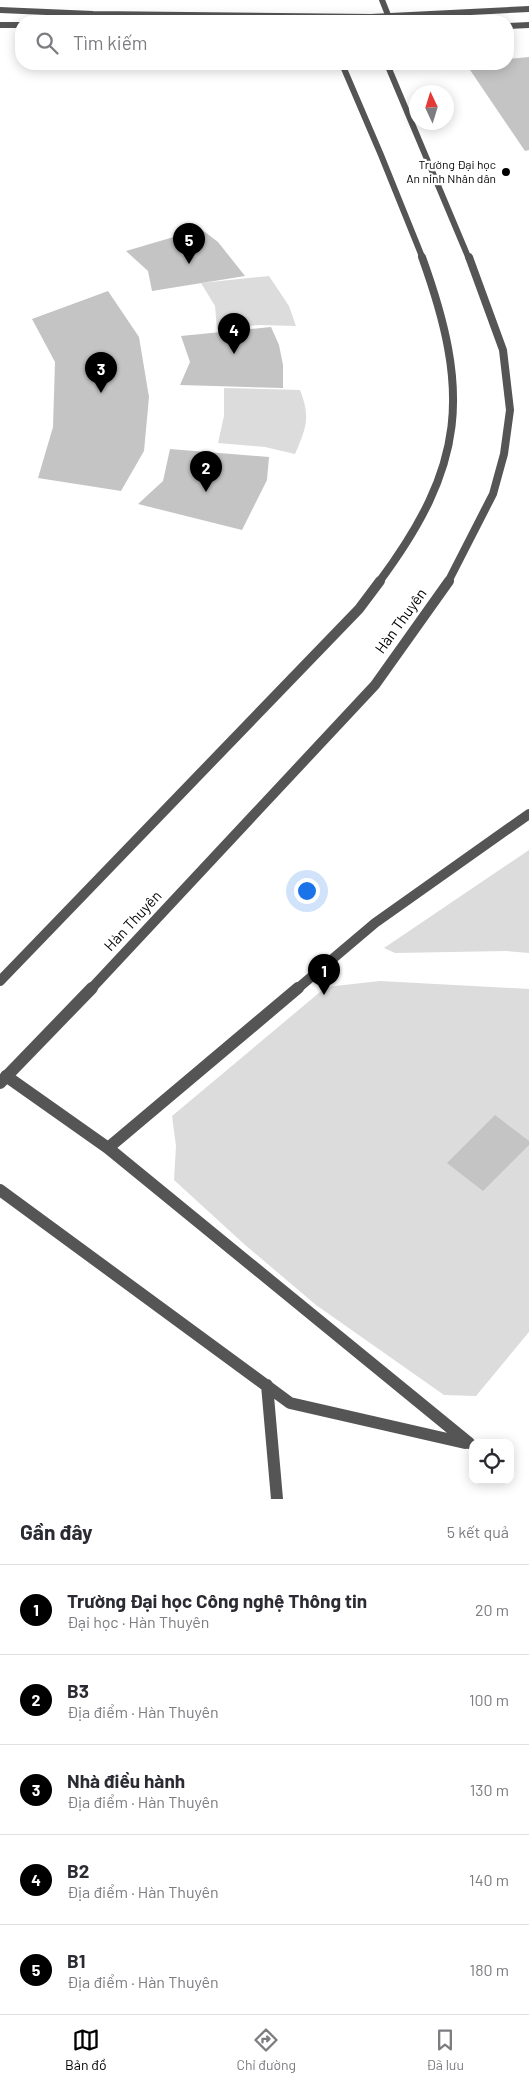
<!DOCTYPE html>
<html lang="vi">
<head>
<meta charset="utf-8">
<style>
	body { margin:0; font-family:Barlow,sans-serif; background:#f7f7f7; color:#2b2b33 }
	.controls { position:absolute; right:15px; bottom:15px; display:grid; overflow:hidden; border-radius:10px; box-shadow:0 2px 12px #0003 }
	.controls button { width:45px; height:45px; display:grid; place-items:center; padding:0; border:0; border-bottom:1px solid #e1e1e2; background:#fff; color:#2b2b33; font:25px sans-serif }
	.compass { position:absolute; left:409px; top:85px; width:45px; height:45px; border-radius:50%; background:#fff; box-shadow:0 2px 12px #0003; rotate:356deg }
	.you { position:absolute; left:306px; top:890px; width:18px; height:18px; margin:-12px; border:4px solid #fff; border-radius:50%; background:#1a73e8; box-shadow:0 0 0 8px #1a73e833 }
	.badge { display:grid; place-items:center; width:32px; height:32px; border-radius:50%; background:#000; color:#fff; font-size:16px; font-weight:700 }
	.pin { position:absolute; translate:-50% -41px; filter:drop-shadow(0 1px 2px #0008) }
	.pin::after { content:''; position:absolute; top:26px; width:18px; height:15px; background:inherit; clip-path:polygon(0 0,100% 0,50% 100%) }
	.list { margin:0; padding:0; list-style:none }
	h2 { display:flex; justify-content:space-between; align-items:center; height:65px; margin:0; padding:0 20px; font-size:21px }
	h2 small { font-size:16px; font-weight:400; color:#7c7c81 }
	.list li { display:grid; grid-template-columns:32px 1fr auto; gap:15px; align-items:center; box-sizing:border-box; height:90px; padding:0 20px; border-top:1px solid #e1e1e2 }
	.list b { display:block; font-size:19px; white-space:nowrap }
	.list p { margin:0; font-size:16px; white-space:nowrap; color:#7c7c81 }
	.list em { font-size:16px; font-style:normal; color:#7c7c81 }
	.icon { flex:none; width:28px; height:28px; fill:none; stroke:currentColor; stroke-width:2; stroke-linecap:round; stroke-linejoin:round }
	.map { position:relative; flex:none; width:529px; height:1499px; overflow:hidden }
	.search { position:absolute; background:#fff; box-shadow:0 2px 12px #0003; left:15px; right:15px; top:15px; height:55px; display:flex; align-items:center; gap:12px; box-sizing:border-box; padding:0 18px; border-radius:20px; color:#7c7c81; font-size:19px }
	.sheet { height:515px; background:#fff }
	nav { display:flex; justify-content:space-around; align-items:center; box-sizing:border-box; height:70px; border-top:1px solid #e1e1e2; background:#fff; font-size:14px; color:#7c7c81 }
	nav a { display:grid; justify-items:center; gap:2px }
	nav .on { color:#000 }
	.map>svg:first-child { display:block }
</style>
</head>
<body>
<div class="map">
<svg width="529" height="1499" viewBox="0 0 529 1499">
	<rect width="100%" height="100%" fill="#fff"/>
	<!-- green -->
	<path fill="#dcdcdc" d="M 269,276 L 289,306 L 296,326 L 260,325 L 217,329 L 215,306 L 201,283 Z
		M 224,388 L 300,390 C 311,418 306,428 295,454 L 265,447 L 218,443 L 224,416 Z
		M 529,850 L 529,953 L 506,951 L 395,953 L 384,948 Z
		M 380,981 L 529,989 L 529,1332 L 476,1396 L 444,1395 L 316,1305 L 244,1244 L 174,1180 L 176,1146 L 172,1116 L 326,987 Z"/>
	<!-- building -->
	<path fill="#c4c4c4" d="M 529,57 L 529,150 L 525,151 L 466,64 L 508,64 L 508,59 Z
		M 201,229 L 218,242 L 245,276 L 152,291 L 148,271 L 126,251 Z
		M 108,291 L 139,337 L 149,397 L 144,451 L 121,491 L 38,478 L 53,427 L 55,362 L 32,319 Z
		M 271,327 L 279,345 L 283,365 L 283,388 L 180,385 L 190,362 L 181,336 Z
		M 170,449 L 269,457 L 267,480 L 242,530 L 138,504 L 163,481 Z
		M 495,1115 L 529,1141 L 529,1145 L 483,1191 L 447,1163 Z"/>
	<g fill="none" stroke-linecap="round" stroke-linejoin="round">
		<!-- service-far2 -->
		<path stroke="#555" stroke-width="6" d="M 382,0 L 388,15"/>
		<!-- service-far1 -->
		<path stroke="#555" stroke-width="10" d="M 297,989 L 375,923 L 529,814"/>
		<!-- service -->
		<path stroke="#555" stroke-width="12" d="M 6,1076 L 108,1148 L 469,1443
			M 108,1148 L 298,988
			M 0,1190 L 290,1403 L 465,1443
			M 267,1385 L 277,1499"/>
		<!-- minor-far3 -->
		<path stroke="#555" stroke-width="6" d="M 342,64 L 381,155 L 423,259
			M 387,64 L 469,259"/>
		<!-- minor-far2 -->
		<path stroke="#555" stroke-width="8" d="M 379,582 C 466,465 471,393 422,257
			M 448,582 L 493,494 L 504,454 L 510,410 L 503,350 L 469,257"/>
		<!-- minor-far1 -->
		<path stroke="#555" stroke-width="10" d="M 0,981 L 359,609 L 380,581
			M 91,989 L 375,685 L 449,581"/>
		<!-- minor -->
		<path stroke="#555" stroke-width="12" d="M 0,1083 L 92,988"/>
		<!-- tertiary -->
		<path stroke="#555" stroke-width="6" d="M 0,10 L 93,14 L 371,17 L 529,9
			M 0,25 L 21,25
			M 508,26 L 529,25"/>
	</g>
	<!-- markers -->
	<circle fill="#000" stroke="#fff" stroke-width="2" cx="506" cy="172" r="5"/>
	<g text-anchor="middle" stroke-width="4.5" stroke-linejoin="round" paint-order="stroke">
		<!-- far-poi labels -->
		<g font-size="12" fill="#000" stroke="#fff" text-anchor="end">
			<text x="496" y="169">Trường Đại học<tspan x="496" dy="14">An ninh Nhân dân</tspan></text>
		</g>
		<!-- street labels -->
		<g font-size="15" fill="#000" stroke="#fff">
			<text transform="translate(401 621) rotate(-54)" y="5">Hàn Thuyên</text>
			<text transform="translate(133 921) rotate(-47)" y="5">Hàn Thuyên</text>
		</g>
	</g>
</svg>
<div class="controls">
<button><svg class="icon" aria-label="locate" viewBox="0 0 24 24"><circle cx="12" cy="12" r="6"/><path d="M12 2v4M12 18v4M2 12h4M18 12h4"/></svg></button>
</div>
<svg class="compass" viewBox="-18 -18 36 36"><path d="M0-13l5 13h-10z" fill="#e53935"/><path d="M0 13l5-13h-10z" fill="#7c7c81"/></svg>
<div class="you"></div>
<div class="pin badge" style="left:324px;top:995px">1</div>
<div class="pin badge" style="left:206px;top:492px">2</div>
<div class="pin badge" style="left:101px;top:393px">3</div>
<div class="pin badge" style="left:234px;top:354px">4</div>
<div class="pin badge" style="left:189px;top:264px">5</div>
<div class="search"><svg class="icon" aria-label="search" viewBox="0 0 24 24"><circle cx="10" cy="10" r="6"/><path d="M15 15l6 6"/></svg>Tìm kiếm</div>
</div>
<section class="sheet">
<h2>Gần đây<small>5 kết quả</small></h2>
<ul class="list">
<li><span class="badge">1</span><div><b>Trường Đại học Công nghệ Thông tin</b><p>Đại học · Hàn Thuyên</p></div><em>20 m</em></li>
<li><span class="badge">2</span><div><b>B3</b><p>Địa điểm · Hàn Thuyên</p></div><em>100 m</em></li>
<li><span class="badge">3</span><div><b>Nhà điều hành</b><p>Địa điểm · Hàn Thuyên</p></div><em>130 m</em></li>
<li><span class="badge">4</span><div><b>B2</b><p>Địa điểm · Hàn Thuyên</p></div><em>140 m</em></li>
<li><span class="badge">5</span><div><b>B1</b><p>Địa điểm · Hàn Thuyên</p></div><em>180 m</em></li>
</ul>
</section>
<nav>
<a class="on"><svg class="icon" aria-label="map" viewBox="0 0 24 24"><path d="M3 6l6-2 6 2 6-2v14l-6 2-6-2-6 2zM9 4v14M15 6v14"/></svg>Bản đồ</a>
<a><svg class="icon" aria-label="directions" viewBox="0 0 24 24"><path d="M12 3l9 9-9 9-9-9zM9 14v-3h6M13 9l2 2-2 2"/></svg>Chỉ đường</a>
<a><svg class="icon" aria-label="saved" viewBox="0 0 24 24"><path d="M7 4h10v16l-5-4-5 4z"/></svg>Đã lưu</a>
</nav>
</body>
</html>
